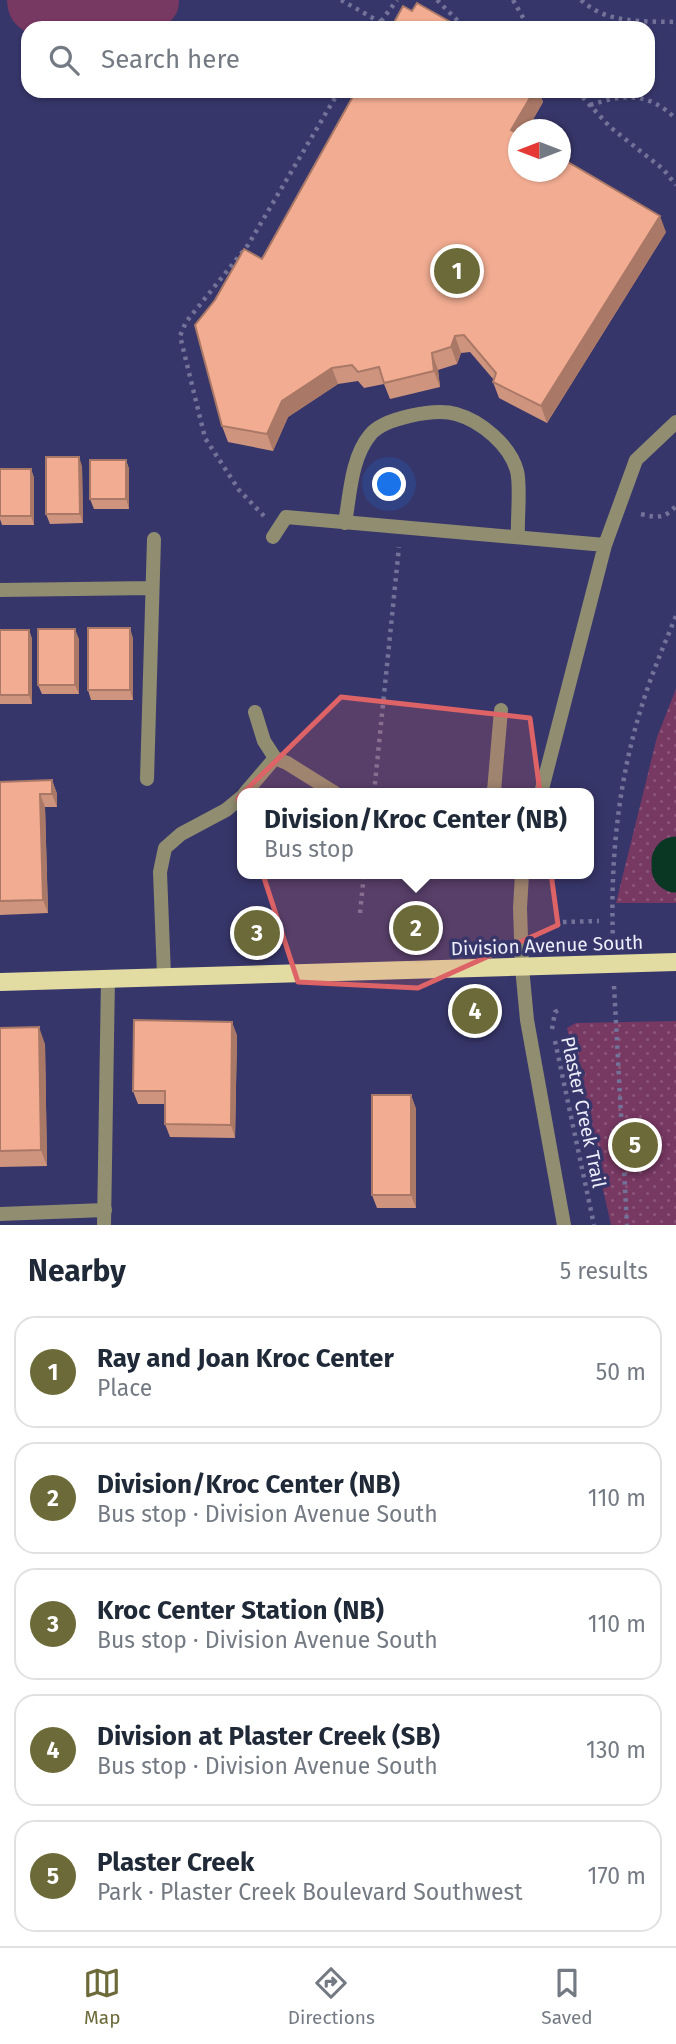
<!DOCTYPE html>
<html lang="en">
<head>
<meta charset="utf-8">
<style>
	body { margin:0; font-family:"Fira Sans",sans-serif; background:#f2f2f3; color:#1f2937 }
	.compass { position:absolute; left:508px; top:119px; width:63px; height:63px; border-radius:50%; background:#fff; box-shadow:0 2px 5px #0004; rotate:270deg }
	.you { position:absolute; left:390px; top:485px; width:24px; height:24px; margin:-18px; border:5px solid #fff; border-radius:50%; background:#1a73e8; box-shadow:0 0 0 10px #1a73e833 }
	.badge { display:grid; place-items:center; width:46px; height:46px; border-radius:50%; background:#6c6a38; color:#fff; font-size:23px; font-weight:700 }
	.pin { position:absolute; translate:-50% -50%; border:4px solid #fff; box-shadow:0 2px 7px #0006 }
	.popup { position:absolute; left:237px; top:788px; width:357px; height:91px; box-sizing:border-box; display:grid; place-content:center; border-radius:14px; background:#fff; filter:drop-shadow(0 2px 5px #0005); font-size:23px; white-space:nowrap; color:#747a83 }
	.popup b { font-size:26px; color:#1f2937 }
	.popup::after { content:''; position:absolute; left:50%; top:100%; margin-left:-14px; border:14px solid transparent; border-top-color:#fff }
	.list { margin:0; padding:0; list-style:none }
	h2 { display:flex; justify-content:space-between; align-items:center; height:91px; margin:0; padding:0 28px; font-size:30px }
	h2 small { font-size:23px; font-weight:400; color:#747a83 }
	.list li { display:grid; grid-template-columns:46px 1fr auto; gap:21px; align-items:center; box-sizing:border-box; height:112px; margin:0 14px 14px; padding:0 14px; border:2px solid #e0e1e3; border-radius:21px }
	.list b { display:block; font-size:26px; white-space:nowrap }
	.list p { margin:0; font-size:23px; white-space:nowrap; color:#747a83 }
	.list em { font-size:23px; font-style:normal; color:#747a83 }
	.icon { flex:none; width:38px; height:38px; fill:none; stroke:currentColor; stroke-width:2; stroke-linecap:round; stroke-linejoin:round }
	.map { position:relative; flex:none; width:676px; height:1225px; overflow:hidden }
	.search { position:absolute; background:#fff; box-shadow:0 2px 5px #0004; left:21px; right:21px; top:21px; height:77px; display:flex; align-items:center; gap:18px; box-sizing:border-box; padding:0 24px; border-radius:21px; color:#747a83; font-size:26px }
	.sheet { height:721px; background:#fff }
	nav { display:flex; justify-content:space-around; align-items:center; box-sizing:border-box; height:98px; border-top:2px solid #e0e1e3; background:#fff; font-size:19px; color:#747a83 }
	nav a { display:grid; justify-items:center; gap:4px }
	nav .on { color:#6c6a38 }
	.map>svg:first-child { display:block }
</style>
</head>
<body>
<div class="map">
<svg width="676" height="1225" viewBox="0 0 676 1225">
	<defs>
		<pattern id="park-dots" width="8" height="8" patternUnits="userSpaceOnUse" patternTransform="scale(1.75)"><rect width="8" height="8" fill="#773862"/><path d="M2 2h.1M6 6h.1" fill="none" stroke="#8b5579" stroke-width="1.8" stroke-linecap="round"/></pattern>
	</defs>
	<rect width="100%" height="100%" fill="#37366a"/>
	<!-- green -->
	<path fill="#773862" d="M 7,0 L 179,0 C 179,14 173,20 162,28 L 28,28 L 28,33 C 13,24 8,17 7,0 Z"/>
	<!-- park -->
	<path fill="url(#park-dots)" d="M 676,689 L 676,903 L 616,903 L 657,737 Z
		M 676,1021 L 676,1225 L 611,1225 L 567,1028 L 576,1023 Z"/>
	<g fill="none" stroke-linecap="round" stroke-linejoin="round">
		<!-- river -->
		<path stroke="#0a3624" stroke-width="49" d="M 676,861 L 676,868"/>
		<!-- path -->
		<path stroke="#737299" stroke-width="4.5" stroke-dasharray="3.5 5" stroke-linecap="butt" d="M 341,0 L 380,22
			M 437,0 L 465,28
			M 513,0 L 529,28
			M 581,0 C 607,24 643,21 676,22
			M 376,28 L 397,0
			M 577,91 L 610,127 L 663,169 L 676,185
			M 590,105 C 624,94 649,92 676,119
			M 641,514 C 657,518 664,519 676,506
			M 264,516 L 239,490 L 205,438 L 180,336 L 186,322 L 248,245 L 339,91
			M 374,793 L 399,547
			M 360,913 L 364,874
			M 563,922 L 599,921
			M 613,942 C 610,861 618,780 643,702 C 652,673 664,645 676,616
			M 614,986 L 627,1225
			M 552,1029 L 555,1012 L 561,1009
			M 555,1041 L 594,1225"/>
		<!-- lane -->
		<path stroke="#908d71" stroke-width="14" d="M 345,523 C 350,495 351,458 370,435 C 383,418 435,408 456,414 C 481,421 510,445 517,471 C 521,486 517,519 518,536
			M 273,537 L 286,517 L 605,545
			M 255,712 L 264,741 L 275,758 L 287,763 L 335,793
			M 245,793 L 275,758
			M 491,793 L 494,791 L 501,710
			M 541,793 L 605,545 L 636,460 L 676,422
			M 522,874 L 520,908 L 522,967
			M 164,976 L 160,872 L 165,848 L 181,834 L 226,810 L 243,796
			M 0,1214 L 105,1210"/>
		<!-- street -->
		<path stroke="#908d71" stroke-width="14" d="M 0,590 L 152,588
			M 147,779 L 154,539
			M 522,967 L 527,1020 L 564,1225
			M 104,1225 L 108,978"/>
		<!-- primary -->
		<path stroke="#e2dba2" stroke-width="18" d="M 0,982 L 676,962"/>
	</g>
	<!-- wall -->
	<path fill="#cf947e" d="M 356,91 L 539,91 L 543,102 L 527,130 L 519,130 L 519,172 L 666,232 L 547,423 L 499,398 L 493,382 L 494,380 L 470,352 L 461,353 L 457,364 L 438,370 L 440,387 L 390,399 L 384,384 L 364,388 L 358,381 L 338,384 L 288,417 L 273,451 L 228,442 L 222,426 L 215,300 L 262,259 Z
		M 126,460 L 129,469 L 129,509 L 94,509 L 90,499 Z
		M 82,466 L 83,523 L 50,524 L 46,514 Z
		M 0,469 L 31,469 L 34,478 L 34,525 L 2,525 L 0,519 Z
		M 0,630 L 29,630 L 32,639 L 32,704 L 0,704 Z
		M 133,638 L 133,700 L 91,700 L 88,690 Z
		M 79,639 L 79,694 L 42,694 L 38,685 Z
		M 52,780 L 57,794 L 57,807 L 45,807 L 48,913 L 0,915 L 0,782 Z
		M 0,1028 L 45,1044 L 47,1166 L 0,1167 Z
		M 237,1035 L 235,1138 L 170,1137 L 165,1124 L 165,1104 L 138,1104 L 133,1091 Z
		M 411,1095 L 416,1109 L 416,1208 L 377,1208 L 372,1195 Z"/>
	<!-- shaded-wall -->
	<path fill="#a97866" d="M 534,91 L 539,91 L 543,102 L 527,130 L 519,130 L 519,143 L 511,130 Z
		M 660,216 L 666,232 L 547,423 L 541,406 Z
		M 455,336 L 461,353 L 457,364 L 451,347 Z
		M 432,353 L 438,370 L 440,387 L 434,371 Z
		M 332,368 L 338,384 L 288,417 L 273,451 L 267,434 L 282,401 Z
		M 79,457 L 82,466 L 83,523 L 80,514 Z
		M 126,460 L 129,469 L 129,509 L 126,499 Z
		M 31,469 L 34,478 L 34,525 L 31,516 Z
		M 130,628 L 133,638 L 133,700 L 130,690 Z
		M 75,629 L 79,639 L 79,694 L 75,685 Z
		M 29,630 L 32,639 L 32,704 L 29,695 Z
		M 52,780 L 57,794 L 57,807 L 52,794 Z
		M 40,794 L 45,807 L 48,913 L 43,900 Z
		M 232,1022 L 237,1035 L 235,1138 L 231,1125 Z
		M 39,1027 L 45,1044 L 47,1166 L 41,1150 Z
		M 411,1095 L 416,1109 L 416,1208 L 411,1195 Z"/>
	<!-- building -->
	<path fill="#f1ac92" stroke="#a97866" stroke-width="2" d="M 417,3 L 461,28 L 391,28 L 403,6 L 412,11 Z
		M 356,91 L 534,91 L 511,130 L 519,134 L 519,172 L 561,172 L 561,158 L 660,216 L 541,406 L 493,382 L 496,373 L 464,335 L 455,336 L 451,347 L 432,353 L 434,371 L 384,383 L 379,367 L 358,372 L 352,365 L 332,368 L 282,401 L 267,434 L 222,426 L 195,325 L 215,300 L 244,249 L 262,259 Z
		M 46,457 L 79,457 L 80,514 L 46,514 Z
		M 90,460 L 126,460 L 126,499 L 90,499 Z
		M 0,469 L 31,469 L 31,516 L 0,516 Z
		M 88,628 L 130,628 L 130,690 L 88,690 Z
		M 38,629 L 75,629 L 75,685 L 38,685 Z
		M 0,630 L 29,630 L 29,695 L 0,695 Z
		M 52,780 L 52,794 L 40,794 L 43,900 L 0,901 L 0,782 Z
		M 134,1020 L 232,1022 L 231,1125 L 165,1124 L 165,1091 L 133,1091 Z
		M 39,1027 L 41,1150 L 0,1151 L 0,1028 Z
		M 372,1095 L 411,1095 L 411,1195 L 372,1195 Z"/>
	<!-- marked area -->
	<path fill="#dd6367" fill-opacity="0.2" stroke="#dd6367" stroke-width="5" stroke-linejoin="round" d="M 341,697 L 530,718 L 558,925 L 418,988 L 298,982 L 238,798 Z"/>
	<g text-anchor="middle" stroke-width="7" stroke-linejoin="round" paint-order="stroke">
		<!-- street labels -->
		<g font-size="19" fill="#edeefb" stroke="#37366a">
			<text transform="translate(547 945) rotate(-2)" y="7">Division Avenue South</text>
			<text transform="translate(584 1112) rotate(78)" y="7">Plaster Creek Trail</text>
		</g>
	</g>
</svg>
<svg class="compass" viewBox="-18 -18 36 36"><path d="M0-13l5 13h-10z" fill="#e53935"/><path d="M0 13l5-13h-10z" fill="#747a83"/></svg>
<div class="you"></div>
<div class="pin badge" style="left:457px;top:271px">1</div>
<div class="pin badge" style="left:416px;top:928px">2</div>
<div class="popup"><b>Division/Kroc Center (NB)</b>Bus stop</div>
<div class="pin badge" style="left:257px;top:933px">3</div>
<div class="pin badge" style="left:475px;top:1011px">4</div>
<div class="pin badge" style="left:635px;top:1145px">5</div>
<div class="search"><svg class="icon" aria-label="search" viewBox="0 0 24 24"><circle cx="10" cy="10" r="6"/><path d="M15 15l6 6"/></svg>Search here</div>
</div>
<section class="sheet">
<h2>Nearby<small>5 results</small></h2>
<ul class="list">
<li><span class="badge">1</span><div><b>Ray and Joan Kroc Center</b><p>Place</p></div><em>50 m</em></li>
<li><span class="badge">2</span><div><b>Division/Kroc Center (NB)</b><p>Bus stop · Division Avenue South</p></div><em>110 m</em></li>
<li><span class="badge">3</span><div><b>Kroc Center Station (NB)</b><p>Bus stop · Division Avenue South</p></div><em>110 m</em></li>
<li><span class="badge">4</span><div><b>Division at Plaster Creek (SB)</b><p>Bus stop · Division Avenue South</p></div><em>130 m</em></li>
<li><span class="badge">5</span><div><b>Plaster Creek</b><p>Park · Plaster Creek Boulevard Southwest</p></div><em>170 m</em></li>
</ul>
</section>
<nav>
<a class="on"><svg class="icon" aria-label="map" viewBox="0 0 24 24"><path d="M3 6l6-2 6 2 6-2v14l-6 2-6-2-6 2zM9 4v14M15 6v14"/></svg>Map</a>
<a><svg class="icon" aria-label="directions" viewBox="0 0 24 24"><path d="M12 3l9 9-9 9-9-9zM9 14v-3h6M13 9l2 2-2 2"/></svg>Directions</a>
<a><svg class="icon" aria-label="saved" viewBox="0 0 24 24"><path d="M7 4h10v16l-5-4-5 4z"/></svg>Saved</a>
</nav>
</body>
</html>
